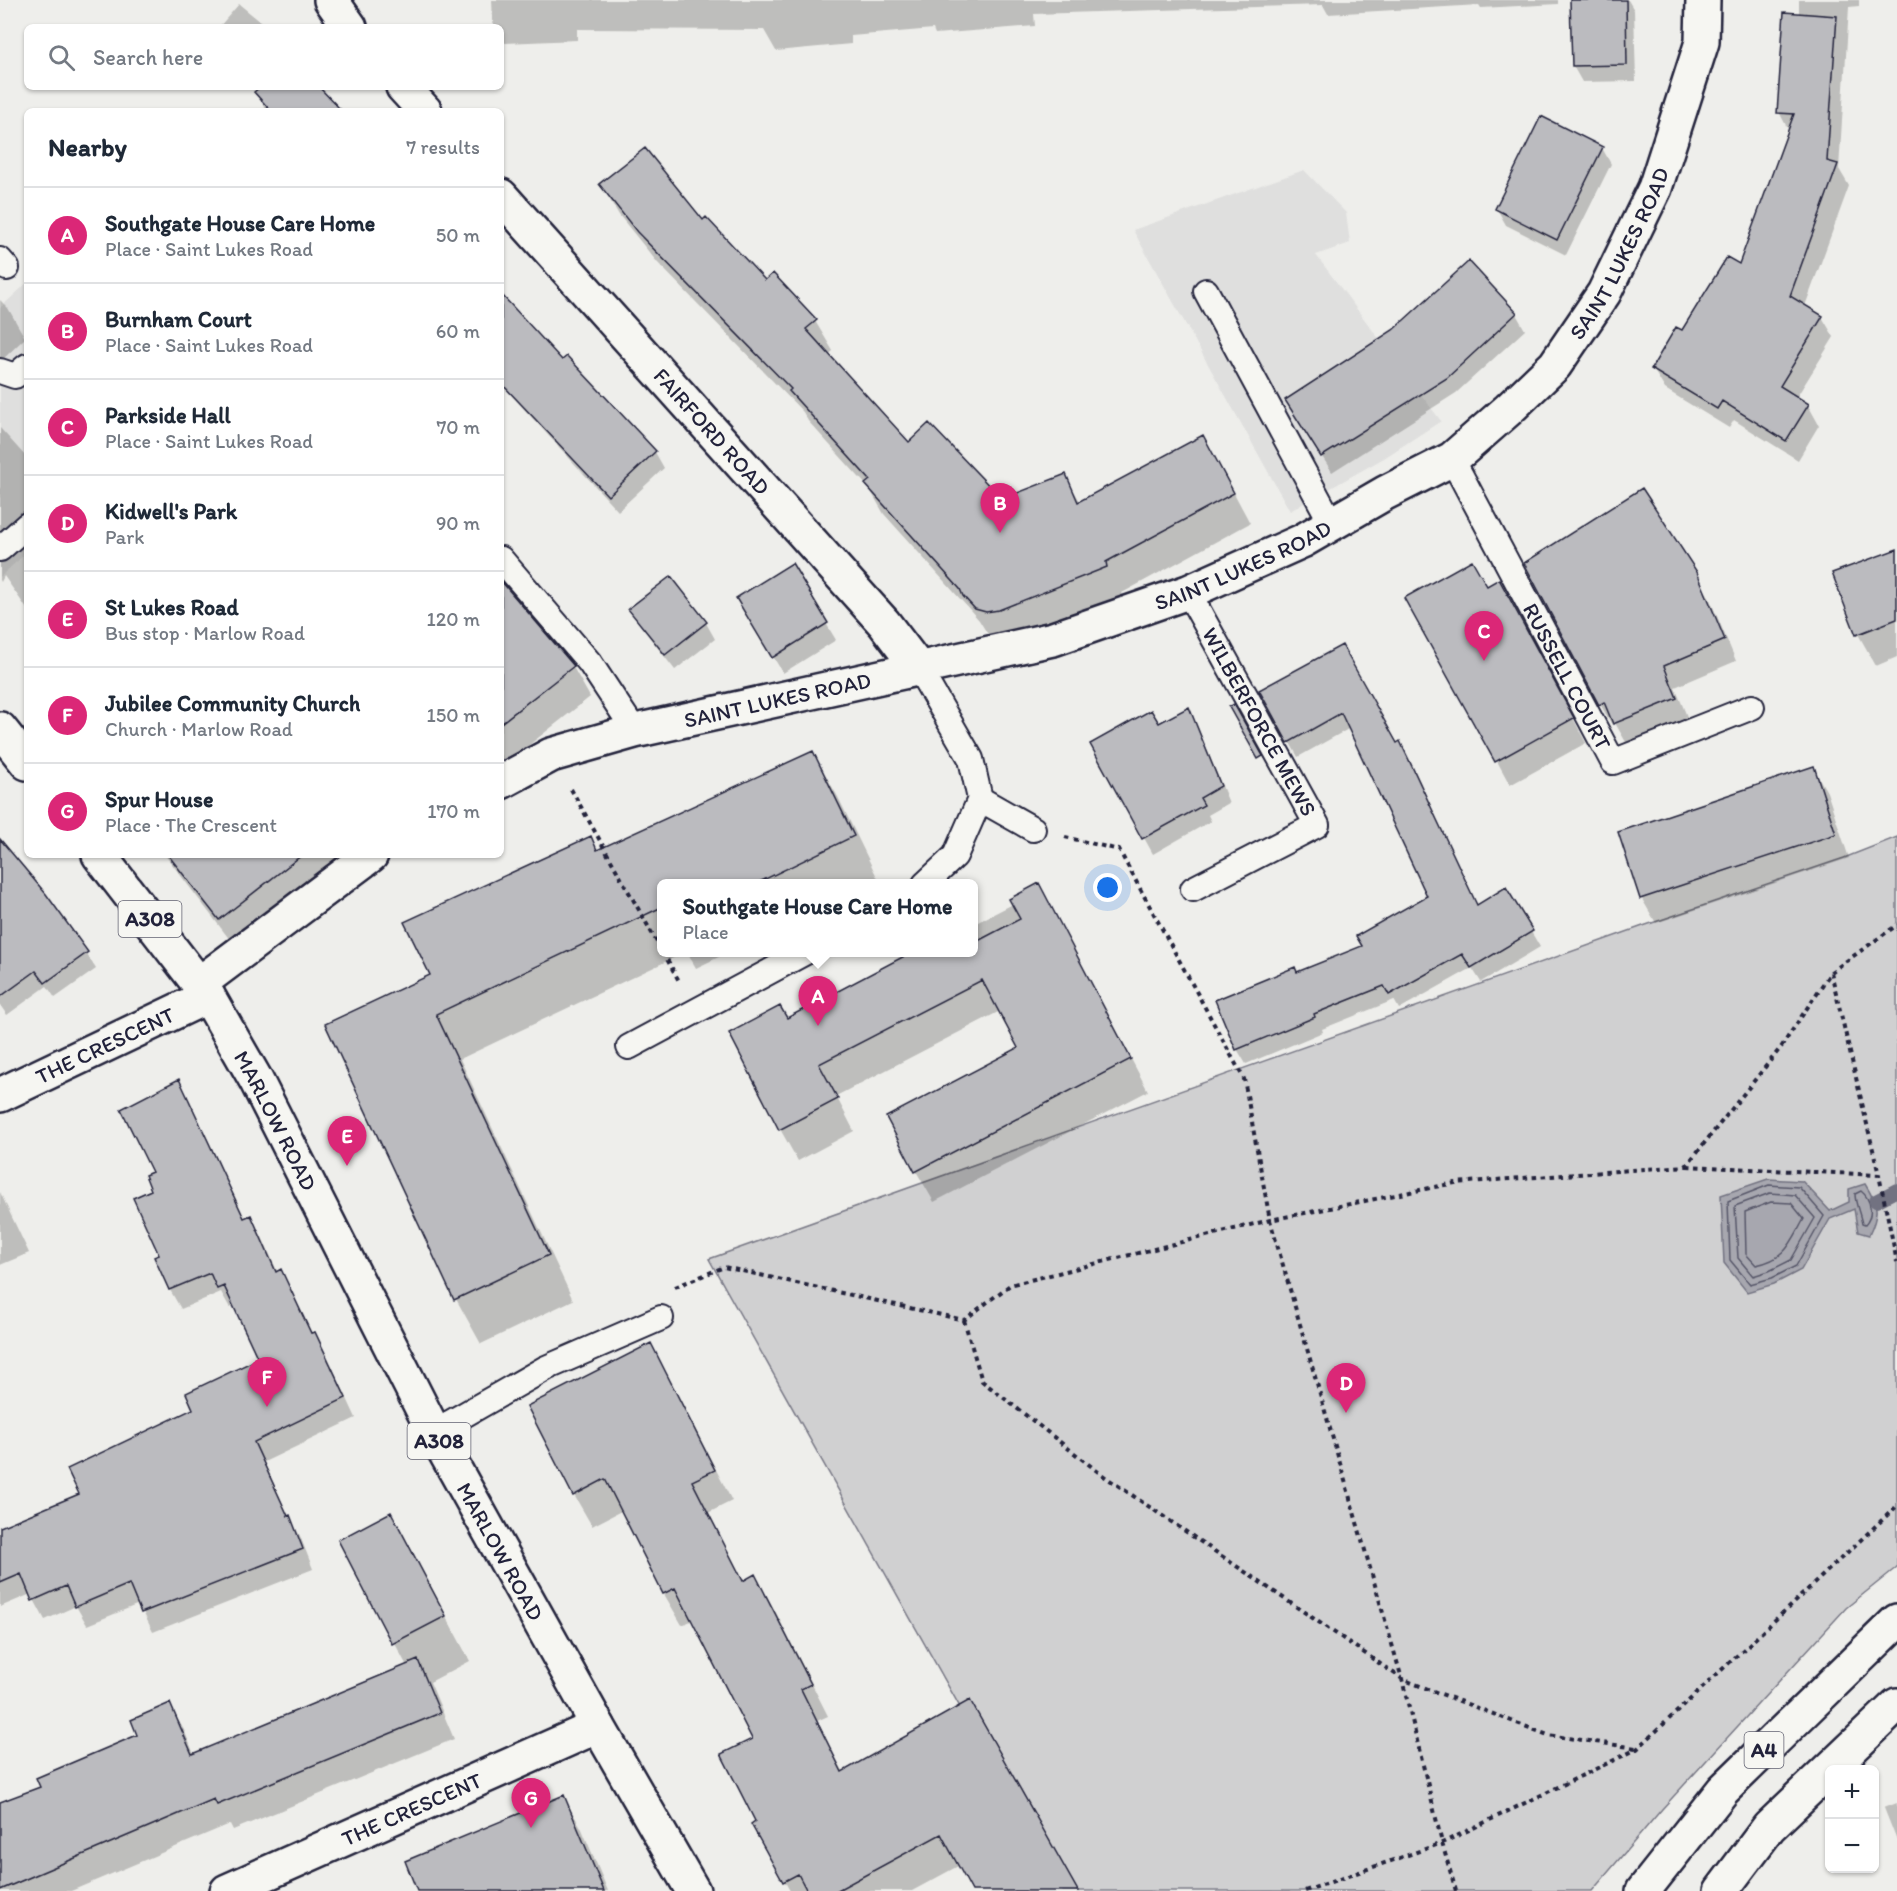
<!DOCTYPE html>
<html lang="en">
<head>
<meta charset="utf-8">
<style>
	body { margin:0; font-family:Itim,sans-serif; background:#f6f6f7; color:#1f2937 }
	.controls { position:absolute; right:18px; bottom:18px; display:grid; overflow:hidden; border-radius:9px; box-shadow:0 2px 4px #0004 }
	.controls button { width:54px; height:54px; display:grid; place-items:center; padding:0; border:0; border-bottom:2px solid #e0e1e3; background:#fff; color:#1f2937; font:30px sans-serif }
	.you { position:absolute; left:1108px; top:888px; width:21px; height:21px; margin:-15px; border:4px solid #fff; border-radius:50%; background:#1a73e8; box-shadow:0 0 0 9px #1a73e833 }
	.badge { display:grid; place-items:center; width:39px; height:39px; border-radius:50%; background:#db2777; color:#fff; font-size:20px; font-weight:700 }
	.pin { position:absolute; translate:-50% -50px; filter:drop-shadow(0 2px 3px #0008) }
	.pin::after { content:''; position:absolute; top:32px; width:21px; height:18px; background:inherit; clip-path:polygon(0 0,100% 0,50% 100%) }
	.popup { position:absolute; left:657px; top:879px; width:321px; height:78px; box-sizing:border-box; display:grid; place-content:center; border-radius:9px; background:#fff; filter:drop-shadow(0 2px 4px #0005); font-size:20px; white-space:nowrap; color:#747a83 }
	.popup b { font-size:22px; color:#1f2937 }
	.popup::after { content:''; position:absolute; left:50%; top:100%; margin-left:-12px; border:12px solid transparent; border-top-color:#fff }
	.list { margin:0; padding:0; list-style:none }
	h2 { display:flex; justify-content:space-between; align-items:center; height:78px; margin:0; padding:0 24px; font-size:26px }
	h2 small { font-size:20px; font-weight:400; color:#747a83 }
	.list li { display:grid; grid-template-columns:39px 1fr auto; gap:18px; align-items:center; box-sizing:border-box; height:96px; padding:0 24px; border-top:2px solid #e0e1e3 }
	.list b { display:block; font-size:22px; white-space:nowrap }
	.list p { margin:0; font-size:20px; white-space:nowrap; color:#747a83 }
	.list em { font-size:20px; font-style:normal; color:#747a83 }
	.icon { flex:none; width:33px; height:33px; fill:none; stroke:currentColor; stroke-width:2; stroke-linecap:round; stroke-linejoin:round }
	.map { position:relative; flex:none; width:1897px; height:1891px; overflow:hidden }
	.search { position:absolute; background:#fff; box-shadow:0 2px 4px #0004; left:24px; top:24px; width:480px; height:66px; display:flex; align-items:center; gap:15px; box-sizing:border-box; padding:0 21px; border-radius:9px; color:#747a83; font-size:22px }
	.panel { position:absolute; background:#fff; box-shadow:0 2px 4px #0004; left:24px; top:108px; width:480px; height:750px; border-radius:9px }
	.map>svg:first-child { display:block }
</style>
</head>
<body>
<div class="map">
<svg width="1897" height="1891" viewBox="0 0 1897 1891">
	<rect width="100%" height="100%" fill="#eeeeeb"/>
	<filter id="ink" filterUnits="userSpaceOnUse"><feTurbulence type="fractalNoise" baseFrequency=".0167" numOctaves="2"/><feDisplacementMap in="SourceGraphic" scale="12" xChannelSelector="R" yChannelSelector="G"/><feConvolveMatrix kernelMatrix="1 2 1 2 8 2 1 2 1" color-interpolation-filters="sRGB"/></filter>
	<g filter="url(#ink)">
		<!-- built -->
		<path fill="#dfdfde" d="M 1304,170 L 1346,213 L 1350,243 L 1316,255 L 1441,421 L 1384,458 L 1290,511 L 1133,230 Z
			M 27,283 L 27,552 L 0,577 L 0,308 Z"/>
		<!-- green -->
		<path fill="#d0d0d1" stroke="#797986" stroke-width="1.5" d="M 1897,837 L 1897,1567 L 1846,1608 L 1662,1809 L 1592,1891 L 1063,1891 L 709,1259 L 1643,926 L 1844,858 Z"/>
		<!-- water -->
		<path fill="#a7a7af" stroke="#727281" stroke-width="1.5" d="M 1768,1179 L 1802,1181 L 1830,1211 L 1849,1202 L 1849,1189 L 1865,1184 C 1878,1205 1880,1212 1869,1235 L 1858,1232 L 1854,1209 L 1830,1219 L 1801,1270 L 1774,1284 L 1747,1292 L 1724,1263 L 1721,1195 Z"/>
		<!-- shadow -->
		<path fill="#0003" fill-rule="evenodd" d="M 492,0 L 1558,0 L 1558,4 L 1481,8 L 1479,5 L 1328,14 L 1323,5 L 1034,14 L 1035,26 L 935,34 L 933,29 L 851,36 L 851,44 L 776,51 L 764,30 L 577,29 L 577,40 L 505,43 L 501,36 L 501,27 L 496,27 L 493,22 Z
			M 1572,0 L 1628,0 L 1634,10 L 1636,81 L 1582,82 L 1573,66 Z
			M 1799,0 L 1859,0 L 1859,6 L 1849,7 L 1839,169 L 1849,186 L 1805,306 L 1822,317 L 1834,337 L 1796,398 L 1808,405 L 1819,425 L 1798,460 L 1734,420 L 1729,428 L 1665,389 L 1653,369 L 1740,267 L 1789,131 L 1779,112 L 1799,14 Z
			M 239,4 L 267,27 L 219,27 Z
			M 259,87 L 317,87 L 340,111 L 267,111 L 256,93 L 261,88 Z
			M 1602,148 L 1611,164 L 1566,255 L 1506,225 L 1497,209 Z
			M 601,185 L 703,222 L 765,283 L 815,321 L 833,351 L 828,355 L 909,444 L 1001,500 L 1065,476 L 1081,503 L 1220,467 L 1250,523 L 1122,593 L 1123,597 L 999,641 L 987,633 L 979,620 L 884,514 L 869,488 L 808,421 L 803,412 L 657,262 L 619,215 ZM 619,211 L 622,211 L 643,237 L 641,238 Z
			M 1469,263 L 1516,314 L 1525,330 L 1456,393 L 1332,472 L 1296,416 L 1394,332 Z
			M 0,300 L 8,308 L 25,338 L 0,362 Z
			M 501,301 L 655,452 L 664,468 L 618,511 L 501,384 Z
			M 0,428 L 27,458 L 27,609 L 4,576 L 1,582 L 0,580 Z
			M 1897,550 L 1897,657 L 1876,666 L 1858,634 Z
			M 791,565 L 836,640 L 783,673 L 747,614 Z
			M 501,571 L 507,581 L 505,588 L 573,667 L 590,697 L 501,767 Z
			M 1695,573 L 1708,595 L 1736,661 L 1675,687 L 1688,719 L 1627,744 L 1615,723 L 1612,725 L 1600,704 Z
			M 671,578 L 706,623 L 715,639 L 675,670 L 640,625 L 630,609 Z
			M 1487,588 L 1513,604 L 1586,743 L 1510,785 L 1497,761 Z
			M 1342,647 L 1396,745 L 1400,743 L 1409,758 L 1477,906 L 1506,889 L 1540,947 L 1481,982 L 1472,968 L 1399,1009 L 1394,1000 L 1322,1029 L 1323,1032 L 1246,1064 L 1237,1049 L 1297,974 L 1364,947 L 1429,897 L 1350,728 L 1298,757 L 1261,691 Z
			M 1188,709 L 1197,725 L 1229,803 L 1208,815 L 1211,821 L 1153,854 L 1092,744 L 1158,725 Z
			M 813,753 L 838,797 L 879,881 L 873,884 L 662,884 L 662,952 L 686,952 L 460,1059 L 573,1300 L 481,1344 L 456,1299 L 327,1025 L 432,976 L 598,852 Z
			M 1813,768 L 1827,792 L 1849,858 L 1656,923 L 1642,899 L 1620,833 Z
			M 0,841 L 86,953 L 96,969 L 55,998 L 47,986 L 7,1015 L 0,1005 Z
			M 165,855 L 358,855 L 237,949 Z
			M 1013,904 L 1056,917 L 1148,1091 L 934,1202 L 916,1171 L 1020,1049 L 1000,1011 L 836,1096 L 854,1131 L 798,1161 L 780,1129 L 786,1020 L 974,952 L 974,924 Z
			M 687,952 L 729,952 L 696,968 Z
			M 179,1081 L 190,1101 L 245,1219 L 251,1217 L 262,1237 L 278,1273 L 281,1271 L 312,1335 L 315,1334 L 326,1353 L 356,1418 L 264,1462 L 289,1517 L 300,1536 L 313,1569 L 153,1632 L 139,1604 L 87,1625 L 76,1606 L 45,1620 L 31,1594 L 0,1607 L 0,1528 L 81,1494 L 260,1359 L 235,1305 L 230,1308 L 221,1292 L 181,1309 L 170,1290 L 156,1258 L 161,1256 L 153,1190 L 154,1172 Z
			M 0,1192 L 29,1253 L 0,1265 Z
			M 650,1345 L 668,1376 L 732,1501 L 708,1513 L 744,1582 L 754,1576 L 773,1607 L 828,1716 L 817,1721 L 844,1773 L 1076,1891 L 974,1891 L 960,1865 L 912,1891 L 790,1891 L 753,1824 L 757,1822 L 754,1739 L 693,1620 L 682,1625 L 664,1594 L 623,1510 L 592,1526 L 574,1495 Z
			M 391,1514 L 470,1661 L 430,1682 L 454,1739 L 233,1830 L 230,1824 L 71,1891 L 0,1891 L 0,1804 L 42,1788 L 139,1736 L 169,1705 L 184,1730 L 194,1754 L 407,1666 L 340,1541 Z
			M 563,1797 L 581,1827 L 608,1891 L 419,1891 Z
			M 1897,1803 L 1897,1841 L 1884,1808 Z"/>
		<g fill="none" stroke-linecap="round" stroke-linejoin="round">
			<!-- shore -->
			<path stroke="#575769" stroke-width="1.5" d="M 1769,1185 L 1799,1187 L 1824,1216 L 1796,1266 L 1772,1278 L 1750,1284 L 1730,1260 L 1728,1201 Z
				M 1861,1191 C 1871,1199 1874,1215 1865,1225 L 1862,1224 C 1860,1213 1855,1204 1855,1194 Z
				M 1770,1193 L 1795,1195 L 1815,1218 L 1791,1260 L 1769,1271 L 1753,1276 L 1738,1258 L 1735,1206 Z
				M 1771,1202 L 1791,1203 L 1804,1219 C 1790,1244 1786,1259 1756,1265 L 1746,1254 L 1745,1212 Z"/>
			<!-- stream -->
			<path stroke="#727281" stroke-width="14" d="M 1876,1201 L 1897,1190"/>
		</g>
		<!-- building -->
		<path fill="#bbbbbf" stroke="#22223b" stroke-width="1.5" d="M 1570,0 L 1626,0 L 1627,65 L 1572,66 Z
			M 1784,12 L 1837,16 L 1827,161 L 1838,164 L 1790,296 L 1823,316 L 1780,386 L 1809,404 L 1786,441 L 1722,401 L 1717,409 L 1651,369 L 1676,327 L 1682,330 L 1727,257 L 1739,264 L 1794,114 L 1777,113 Z
			M 260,87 L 319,87 L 342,111 L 271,111 L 254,92 Z
			M 1541,116 L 1603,147 L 1557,240 L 1495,209 Z
			M 645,148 L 703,220 L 706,217 L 765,280 L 773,273 L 817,320 L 806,329 L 909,442 L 929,423 L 1002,499 L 1066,474 L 1078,502 L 1203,435 L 1234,493 L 1106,562 L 1107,567 L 999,610 L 986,612 L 975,609 L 963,596 L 960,589 L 865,484 L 870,480 L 789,391 L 791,389 L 637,232 L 599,184 Z
			M 1469,261 L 1517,313 L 1447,378 L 1321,457 L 1285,400 L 1393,330 Z
			M 501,294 L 562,360 L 567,356 L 656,451 L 608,496 L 501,383 Z
			M 1642,488 L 1697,572 L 1725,640 L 1664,666 L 1677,698 L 1613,724 L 1604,702 L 1599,705 L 1524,563 Z
			M 1897,549 L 1897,619 L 1856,635 L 1832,573 Z
			M 1472,560 L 1487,586 L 1499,579 L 1574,718 L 1495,762 L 1404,598 Z
			M 792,563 L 828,623 L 772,658 L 736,598 Z
			M 671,576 L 707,622 L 665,655 L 628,609 Z
			M 501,581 L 574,666 L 501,723 Z
			M 1342,645 L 1397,743 L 1400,741 L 1477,905 L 1506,887 L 1533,931 L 1471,968 L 1462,954 L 1389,995 L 1384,986 L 1314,1014 L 1315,1017 L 1236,1050 L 1215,1000 L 1295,967 L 1297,972 L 1362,946 L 1356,936 L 1427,896 L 1341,713 L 1288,743 L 1259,690 Z
			M 1234,704 L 1263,756 L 1258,759 L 1229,707 Z
			M 1189,707 L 1221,786 L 1200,798 L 1204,805 L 1142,839 L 1090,744 L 1151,710 L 1159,723 Z
			M 813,751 L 854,836 L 755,884 L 662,884 L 662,907 L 436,1014 L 549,1255 L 454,1300 L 325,1024 L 430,975 L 404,922 L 591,836 L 597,850 Z
			M 1814,766 L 1836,834 L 1640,899 L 1618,832 Z
			M 0,839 L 46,894 L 88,952 L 45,983 L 36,971 L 0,997 Z
			M 168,855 L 302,855 L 219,920 Z
			M 1039,883 L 1131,1059 L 915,1172 L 886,1117 L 1018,1048 L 982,980 L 819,1064 L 838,1099 L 779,1130 L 729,1033 L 780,1006 L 787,1018 L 912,952 L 974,952 L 974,943 L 1020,919 L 1009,899 Z
			M 179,1079 L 244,1218 L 251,1215 L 276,1272 L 281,1269 L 311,1333 L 315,1332 L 346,1398 L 254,1442 L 288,1516 L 290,1515 L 303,1549 L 141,1613 L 129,1584 L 75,1607 L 66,1586 L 32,1601 L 21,1574 L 0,1583 L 0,1527 L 79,1494 L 67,1469 L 193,1409 L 186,1393 L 258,1359 L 224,1286 L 217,1289 L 210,1273 L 169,1290 L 154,1257 L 159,1255 L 133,1198 L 151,1190 L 145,1175 L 152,1172 L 121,1109 Z
			M 651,1343 L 715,1470 L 692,1481 L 743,1581 L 755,1574 L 811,1684 L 801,1689 L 842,1772 L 970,1700 L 1078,1891 L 972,1891 L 941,1834 L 836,1891 L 807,1891 L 798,1874 L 783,1882 L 751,1824 L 755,1821 L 721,1754 L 752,1739 L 675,1588 L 663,1594 L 605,1479 L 573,1496 L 527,1406 Z
			M 391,1512 L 446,1616 L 392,1644 L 338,1540 Z
			M 418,1660 L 440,1713 L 217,1805 L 214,1799 L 0,1890 L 0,1802 L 40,1787 L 36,1778 L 137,1735 L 131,1720 L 170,1703 L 192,1754 Z
			M 564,1795 L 604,1891 L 417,1891 L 405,1861 Z"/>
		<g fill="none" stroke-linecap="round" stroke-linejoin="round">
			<defs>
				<g id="service">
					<path d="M 0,260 L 7,268"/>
					<path d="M 1206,291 L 1332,524"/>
					<path d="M 0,371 L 15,376 L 27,366"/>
					<path id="s1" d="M 1452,459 L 1613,762 L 1752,707"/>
					<path d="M 0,549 L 27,525"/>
					<path d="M 501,559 L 590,663 L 635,731"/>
					<path id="s2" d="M 1188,592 L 1317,825 L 1193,889"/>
					<path d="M 919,669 L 971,759 L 980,799 L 955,856 L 925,884"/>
					<path d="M 980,799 L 1033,829"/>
					<path d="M 629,1047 L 806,952"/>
					<path d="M 434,1432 L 546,1368 L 661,1318"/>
				</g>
				<g id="minor">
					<path d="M 331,0 L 350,27"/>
					<path d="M 403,87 L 425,111"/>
					<path id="s3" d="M 501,196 L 884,623 L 919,669"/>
					<path id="s4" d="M 501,782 L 551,755 L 635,731 L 1053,639 L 1188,592 L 1302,541 L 1385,493 L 1452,459 L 1509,409 L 1555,365 L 1604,293 L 1655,188 L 1702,42 L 1703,0"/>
					<path d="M 200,983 L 371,855"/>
					<path id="s5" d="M 0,1095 L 208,996"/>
					<path id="s6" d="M 227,1891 L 598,1726"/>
				</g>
				<g id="primary">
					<path d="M 0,729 L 27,763"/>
					<path id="s7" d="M 99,855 L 208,996 L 256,1080 L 434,1432 L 598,1726 L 693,1891"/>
					<path d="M 1643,1891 L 1723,1790 L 1897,1621"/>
					<path d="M 1721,1891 L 1769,1827 L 1897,1705"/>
				</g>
			</defs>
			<!-- service casing -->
			<use href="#service" stroke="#22223b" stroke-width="28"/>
			<!-- minor casing -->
			<use href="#minor" stroke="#22223b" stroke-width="38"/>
			<!-- primary casing -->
			<use href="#primary" stroke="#22223b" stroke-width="38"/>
			<!-- path -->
			<path stroke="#22223b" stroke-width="4" stroke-dasharray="4.5 4.5" stroke-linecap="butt" d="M 571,789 L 662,951
				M 1065,837 L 1119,850 L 1244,1079 L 1270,1220 L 1402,1679
				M 663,952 L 679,981
				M 1831,972 L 1879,1175
				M 1687,1166 L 1879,1175 L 1897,1262
				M 675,1287 L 724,1267 L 964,1320 L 1010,1285 L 1270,1220 L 1455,1183 L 1686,1166 L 1782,1046 L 1831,972 L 1897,925
				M 964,1320 L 982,1381 L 1101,1474 L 1401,1678
				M 1305,1891 L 1442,1843 L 1637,1749 L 1897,1506
				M 1456,1891 L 1442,1843 L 1402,1679 L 1548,1735 L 1636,1748"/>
			<!-- service -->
			<use href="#service" stroke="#f6f6f2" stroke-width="24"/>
			<!-- minor -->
			<use href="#minor" stroke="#f6f6f2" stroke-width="33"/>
			<!-- primary -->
			<use href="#primary" stroke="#f6f6f2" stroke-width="33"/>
		</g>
	</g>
	<g text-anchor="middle" stroke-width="6" stroke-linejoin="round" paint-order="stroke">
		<!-- shield labels -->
		<g fill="#f6f6f2" stroke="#626272" stroke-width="1.5">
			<rect x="118.5" y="901" width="63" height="36" rx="4.5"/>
			<rect x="407.5" y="1423" width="63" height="36" rx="4.5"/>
			<rect x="1744.5" y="1732" width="39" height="36" rx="4.5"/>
		</g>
		<g font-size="21" font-weight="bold" fill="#22223b">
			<text x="150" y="926">A308</text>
			<text x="439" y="1448">A308</text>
			<text x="1764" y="1757">A4</text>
		</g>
		<!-- street labels -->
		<g font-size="22" fill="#22223b" stroke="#f6f6f2">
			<text dy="8" stroke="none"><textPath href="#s4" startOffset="1280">SAINT LUKES ROAD</textPath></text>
			<text dy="8" stroke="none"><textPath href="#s3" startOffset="316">FAIRFORD ROAD</textPath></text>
			<text dy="8" stroke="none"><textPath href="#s4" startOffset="776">SAINT LUKES ROAD</textPath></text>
			<text dy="8" stroke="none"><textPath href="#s1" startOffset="246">RUSSELL COURT</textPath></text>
			<text dy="8" stroke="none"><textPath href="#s4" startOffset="290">SAINT LUKES ROAD</textPath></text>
			<text dy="8" stroke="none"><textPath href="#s2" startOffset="148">WILBERFORCE MEWS</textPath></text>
			<text dy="8" stroke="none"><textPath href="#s5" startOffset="116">THE CRESCENT</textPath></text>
			<text dy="8" stroke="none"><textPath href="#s7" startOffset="320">MARLOW ROAD</textPath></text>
			<text dy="8" stroke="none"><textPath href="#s7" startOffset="806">MARLOW ROAD</textPath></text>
			<text dy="8" stroke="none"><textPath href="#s6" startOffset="202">THE CRESCENT</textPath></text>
		</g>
	</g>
</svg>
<div class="controls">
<button>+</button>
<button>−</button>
</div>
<div class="you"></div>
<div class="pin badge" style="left:818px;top:1026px">A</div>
<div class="popup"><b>Southgate House Care Home</b>Place</div>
<div class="pin badge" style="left:1000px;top:533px">B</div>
<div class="pin badge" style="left:1484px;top:661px">C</div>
<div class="pin badge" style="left:1346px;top:1413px">D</div>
<div class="pin badge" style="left:347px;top:1166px">E</div>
<div class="pin badge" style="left:267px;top:1407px">F</div>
<div class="pin badge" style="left:531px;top:1828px">G</div>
<div class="search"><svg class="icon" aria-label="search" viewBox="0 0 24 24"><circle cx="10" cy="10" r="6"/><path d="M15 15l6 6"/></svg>Search here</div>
<section class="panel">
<h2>Nearby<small>7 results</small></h2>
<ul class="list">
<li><span class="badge">A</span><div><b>Southgate House Care Home</b><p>Place · Saint Lukes Road</p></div><em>50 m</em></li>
<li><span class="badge">B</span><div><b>Burnham Court</b><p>Place · Saint Lukes Road</p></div><em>60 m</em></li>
<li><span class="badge">C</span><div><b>Parkside Hall</b><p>Place · Saint Lukes Road</p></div><em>70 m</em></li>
<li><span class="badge">D</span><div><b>Kidwell's Park</b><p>Park</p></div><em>90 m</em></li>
<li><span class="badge">E</span><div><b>St Lukes Road</b><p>Bus stop · Marlow Road</p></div><em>120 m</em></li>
<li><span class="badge">F</span><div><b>Jubilee Community Church</b><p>Church · Marlow Road</p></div><em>150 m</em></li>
<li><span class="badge">G</span><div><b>Spur House</b><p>Place · The Crescent</p></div><em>170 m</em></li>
</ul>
</section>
</div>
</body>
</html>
